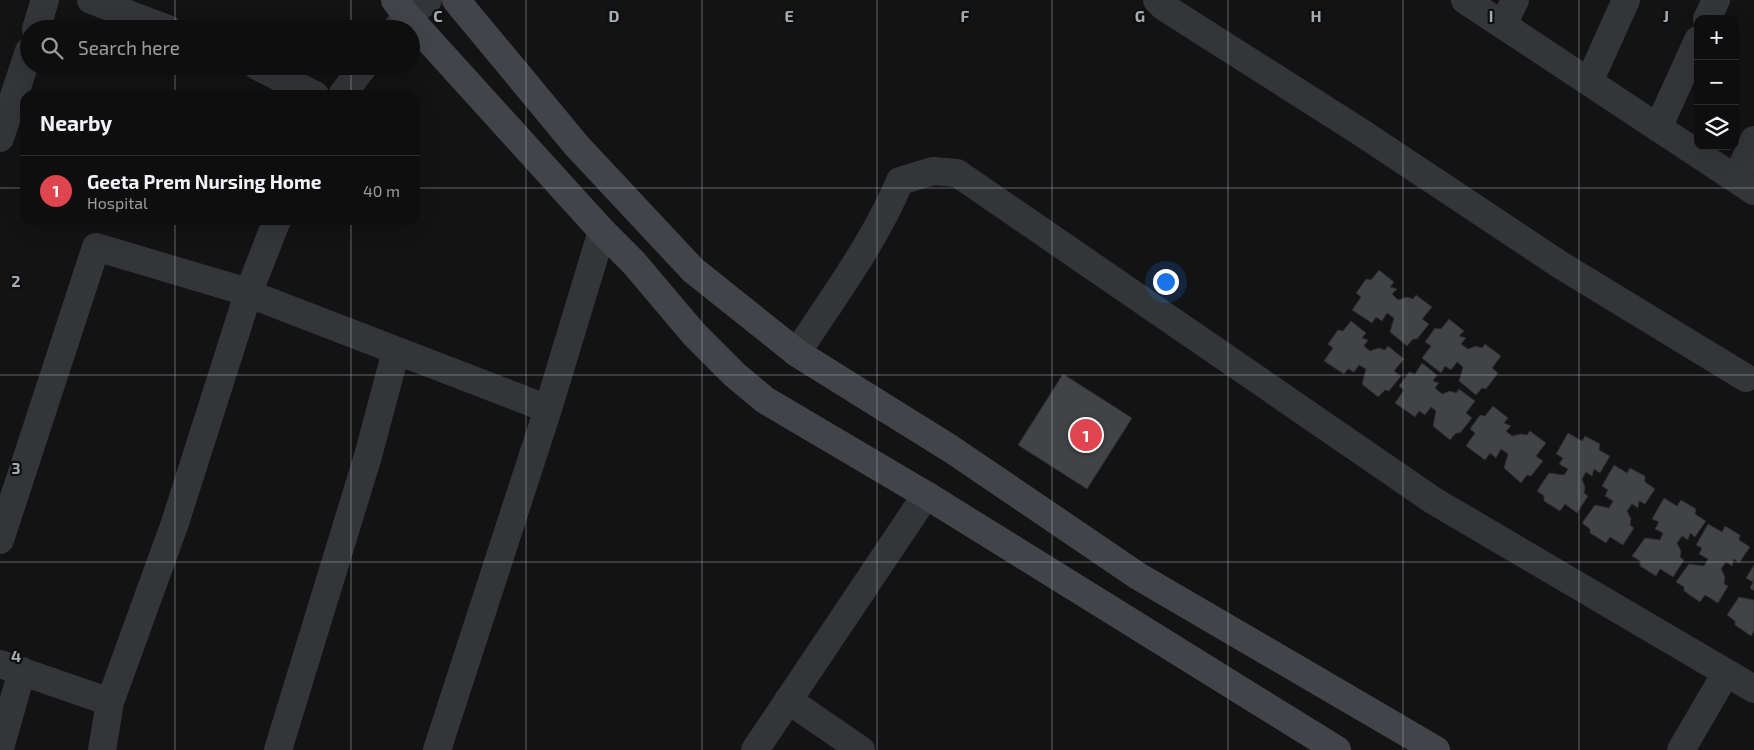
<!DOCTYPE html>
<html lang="en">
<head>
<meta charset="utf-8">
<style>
	body { margin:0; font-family:"Exo 2",sans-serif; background:#1c1c1d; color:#f1f3f6 }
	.controls { position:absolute; right:15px; top:15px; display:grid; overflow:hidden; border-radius:10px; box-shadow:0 5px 20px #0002 }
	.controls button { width:45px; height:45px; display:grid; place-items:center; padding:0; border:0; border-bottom:1px solid #2e2e2f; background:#0e0e0f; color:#f1f3f6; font:25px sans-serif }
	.you { position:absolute; left:1165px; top:281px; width:18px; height:18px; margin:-12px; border:4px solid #fff; border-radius:50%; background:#1a73e8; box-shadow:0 0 0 8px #1a73e833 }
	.badge { display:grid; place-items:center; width:32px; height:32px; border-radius:50%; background:#1a73e8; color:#fff; font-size:16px; font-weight:700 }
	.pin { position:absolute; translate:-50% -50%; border:2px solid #fff; box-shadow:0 1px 5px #0006 }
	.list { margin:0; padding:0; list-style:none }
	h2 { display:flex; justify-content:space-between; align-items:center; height:65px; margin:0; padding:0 20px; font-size:21px }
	h2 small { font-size:16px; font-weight:400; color:#9b9c9e }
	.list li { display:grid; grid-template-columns:32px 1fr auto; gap:15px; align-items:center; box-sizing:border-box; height:70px; padding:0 20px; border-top:1px solid #2e2e2f }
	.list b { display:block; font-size:19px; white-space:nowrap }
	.list p { margin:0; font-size:16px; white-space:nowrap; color:#9b9c9e }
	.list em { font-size:16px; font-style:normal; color:#9b9c9e }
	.icon { flex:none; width:28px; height:28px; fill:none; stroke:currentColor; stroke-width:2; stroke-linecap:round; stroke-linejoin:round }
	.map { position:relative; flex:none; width:1754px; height:750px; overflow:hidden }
	.search { position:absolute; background:#0e0e0f; box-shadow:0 5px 20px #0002; left:20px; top:20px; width:400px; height:55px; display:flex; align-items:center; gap:12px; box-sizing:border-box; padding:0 18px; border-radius:28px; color:#9b9c9e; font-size:19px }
	.panel { position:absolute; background:#0e0e0f; box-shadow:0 5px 20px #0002; left:20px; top:90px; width:400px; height:135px; border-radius:15px }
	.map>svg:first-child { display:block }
</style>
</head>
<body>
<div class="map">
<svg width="1754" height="750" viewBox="0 0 1754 750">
	<rect width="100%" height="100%" fill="#131314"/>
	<!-- building -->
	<path fill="#424347" stroke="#2d2d30" d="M 1379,270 L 1394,282 L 1390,287 L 1397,289 L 1392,294 L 1398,300 L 1407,297 L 1413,299 L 1416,295 L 1432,307 L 1422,319 L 1429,324 L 1417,339 L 1413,339 L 1407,346 L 1390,332 L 1394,318 L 1387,313 L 1382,321 L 1376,317 L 1372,323 L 1352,310 L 1361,297 L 1356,293 L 1366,279 L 1371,280 Z
		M 1449,319 L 1464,331 L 1459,336 L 1466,338 L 1461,344 L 1468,349 L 1476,346 L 1482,348 L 1485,344 L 1501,356 L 1492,368 L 1498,373 L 1486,389 L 1482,388 L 1476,395 L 1459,381 L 1463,367 L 1457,362 L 1451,370 L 1445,366 L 1441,373 L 1422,358 L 1431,346 L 1425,342 L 1435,328 L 1441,329 Z
		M 1351,321 L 1366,333 L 1362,338 L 1368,340 L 1364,346 L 1370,351 L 1379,348 L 1385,350 L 1388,346 L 1404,359 L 1394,371 L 1401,376 L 1389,391 L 1385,390 L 1378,397 L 1362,384 L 1366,369 L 1359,365 L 1354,372 L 1348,369 L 1344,374 L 1324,361 L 1333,348 L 1328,344 L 1338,330 L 1343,331 Z
		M 1422,363 L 1437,375 L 1433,381 L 1439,383 L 1435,388 L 1442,394 L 1450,391 L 1456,393 L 1459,389 L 1475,401 L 1466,413 L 1472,418 L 1460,433 L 1456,433 L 1450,440 L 1433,426 L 1436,411 L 1431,407 L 1425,415 L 1419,411 L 1415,417 L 1395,403 L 1404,390 L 1399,386 L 1409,372 L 1415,374 Z
		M 1063,374 L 1132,418 L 1087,489 L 1018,445 Z
		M 1493,406 L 1508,418 L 1504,423 L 1511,426 L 1506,431 L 1512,436 L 1521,434 L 1527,435 L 1530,431 L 1546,443 L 1536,456 L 1543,461 L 1531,476 L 1527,475 L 1521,483 L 1504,468 L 1508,454 L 1501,449 L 1496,458 L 1490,453 L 1485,460 L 1466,446 L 1475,433 L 1470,429 L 1480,415 L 1485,416 Z
		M 1568,433 L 1582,441 L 1585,436 L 1600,444 L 1599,450 L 1610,456 L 1600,473 L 1594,469 L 1592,476 L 1586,472 L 1582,479 L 1585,487 L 1584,493 L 1588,496 L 1577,513 L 1565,504 L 1560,511 L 1544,501 L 1544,496 L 1537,491 L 1549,473 L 1564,475 L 1568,469 L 1559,464 L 1563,458 L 1556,454 Z
		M 1614,465 L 1627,473 L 1630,468 L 1645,476 L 1645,482 L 1655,489 L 1645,504 L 1639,501 L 1638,508 L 1632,504 L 1627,511 L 1631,519 L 1630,525 L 1634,528 L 1623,545 L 1610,537 L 1606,543 L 1590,533 L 1590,529 L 1582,523 L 1595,505 L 1609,508 L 1613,501 L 1605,496 L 1608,490 L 1602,486 Z
		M 1664,498 L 1677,506 L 1681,500 L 1696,509 L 1695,514 L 1706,521 L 1695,537 L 1690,533 L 1688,540 L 1682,536 L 1677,543 L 1681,551 L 1680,557 L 1684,560 L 1673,577 L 1660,569 L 1656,576 L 1640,566 L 1640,561 L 1632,556 L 1645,538 L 1660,540 L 1663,533 L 1655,529 L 1659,522 L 1652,519 Z
		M 1708,524 L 1722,532 L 1725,526 L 1740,535 L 1739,540 L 1750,547 L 1739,563 L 1734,559 L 1732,566 L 1726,562 L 1721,569 L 1725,577 L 1724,584 L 1728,586 L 1718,603 L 1705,595 L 1700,602 L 1684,591 L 1684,587 L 1676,582 L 1689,564 L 1704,566 L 1708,559 L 1699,554 L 1702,548 L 1696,545 Z
		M 1754,565 L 1754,591 L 1750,588 L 1753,582 L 1746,578 Z
		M 1739,597 L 1754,600 L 1754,631 L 1751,636 L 1735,625 L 1735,621 L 1727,615 Z"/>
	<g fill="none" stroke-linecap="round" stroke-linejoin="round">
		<!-- street -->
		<path stroke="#343539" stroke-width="28" d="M 91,0 L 168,29
			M 1157,0 L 1164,7 L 1362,133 L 1559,264 L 1746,378
			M 1465,0 L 1754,191
			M 1707,19 L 1716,0
			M 1503,25 L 1515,0
			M 36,29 L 45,0
			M 396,29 L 407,16 L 428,0
			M 257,66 L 315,95
			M 1589,82 L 1626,0
			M 342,95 L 364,66
			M 1658,128 L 1698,40
			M 0,138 L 29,51
			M 1736,179 L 1754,140
			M 797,353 C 833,297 874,243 900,181 L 933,171 L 957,173 L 1434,501 L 1754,689
			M 0,540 L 96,247 L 234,288 L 548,409
			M 0,664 L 110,702
			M 788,700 L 861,750
			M 0,748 L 22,671
			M 102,750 L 110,702 L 175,523 L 248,294 L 277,220
			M 278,750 L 368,456 L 396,351
			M 437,750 L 548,409 L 602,231
			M 755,750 L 926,495
			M 1681,750 L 1726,673"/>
		<!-- secondary -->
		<path stroke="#424449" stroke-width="28" d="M 395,0 L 407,16 L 602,231 L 634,263 L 694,334 L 735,375 L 765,400 L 926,495 L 1337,750
			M 456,0 L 577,146 L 693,270 L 797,353 L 951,449 L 1138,576 L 1436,750"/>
	</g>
	<!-- grid -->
	<path fill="none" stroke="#a5abb3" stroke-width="1" stroke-opacity="0.55" d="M 175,0 L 175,29M 351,0 L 351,29M 526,0 L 526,750M 702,0 L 702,750M 877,0 L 877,750M 1052,0 L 1052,750M 1228,0 L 1228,750M 1403,0 L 1403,750M 1579,0 L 1579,750M 175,66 L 175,95M 351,66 L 351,95M 0,188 L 25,188M 415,188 L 1754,188M 175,220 L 175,750M 351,220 L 351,750M 0,375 L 1754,375M 0,562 L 1754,562"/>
	<g font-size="16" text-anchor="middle" font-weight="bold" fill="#a5abb3" stroke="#0e0e0f" stroke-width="4.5" stroke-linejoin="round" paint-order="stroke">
		<text x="438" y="22">C</text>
		<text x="614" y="22">D</text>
		<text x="789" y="22">E</text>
		<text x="965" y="22">F</text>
		<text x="1140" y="22">G</text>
		<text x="1316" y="22">H</text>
		<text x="1491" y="22">I</text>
		<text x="1666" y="22">J</text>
		<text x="16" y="287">2</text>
		<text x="16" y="474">3</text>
		<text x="16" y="662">4</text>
	</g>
</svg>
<div class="controls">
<button>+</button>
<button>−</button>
<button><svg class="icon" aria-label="layers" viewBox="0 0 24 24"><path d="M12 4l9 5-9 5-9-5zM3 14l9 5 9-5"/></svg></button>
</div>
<div class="you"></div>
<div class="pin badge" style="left:1086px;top:435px;background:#e0444e">1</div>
<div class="search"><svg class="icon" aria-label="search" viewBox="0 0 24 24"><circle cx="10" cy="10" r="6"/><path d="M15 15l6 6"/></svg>Search here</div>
<section class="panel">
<h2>Nearby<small></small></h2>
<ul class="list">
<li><span class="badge" style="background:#e0444e">1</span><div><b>Geeta Prem Nursing Home</b><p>Hospital</p></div><em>40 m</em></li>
</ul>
</section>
</div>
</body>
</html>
